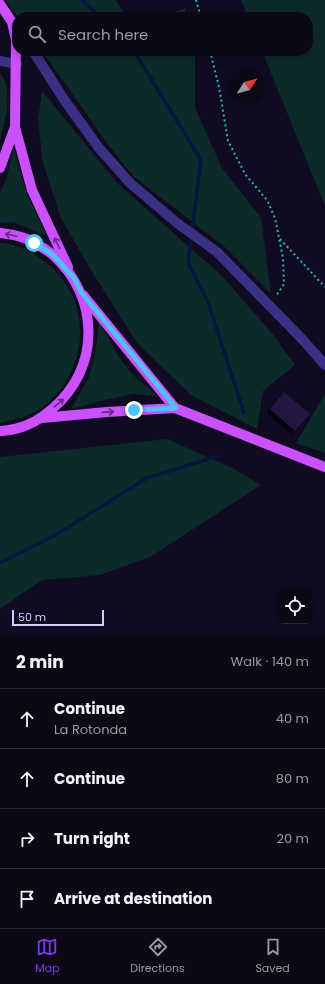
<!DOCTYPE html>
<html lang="en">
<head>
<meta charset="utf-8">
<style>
	body { margin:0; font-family:Poppins,sans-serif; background:#1a1625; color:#f1f3f6 }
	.controls { position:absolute; right:12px; bottom:12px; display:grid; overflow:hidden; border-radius:8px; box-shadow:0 2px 10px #0003 }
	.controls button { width:36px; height:36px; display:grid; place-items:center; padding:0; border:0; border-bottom:1px solid #2c2937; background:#0c0818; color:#f1f3f6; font:20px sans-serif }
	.compass { position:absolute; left:229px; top:68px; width:36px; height:36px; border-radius:50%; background:#0c0818; box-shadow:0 2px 10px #0003; rotate:54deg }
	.scale { position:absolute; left:12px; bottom:10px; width:92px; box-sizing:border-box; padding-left:4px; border:2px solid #d4caff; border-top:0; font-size:11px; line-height:14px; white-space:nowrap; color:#d4caff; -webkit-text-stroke:3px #100b20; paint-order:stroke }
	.stop { position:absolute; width:12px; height:12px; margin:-9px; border:3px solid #4fc3f7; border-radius:50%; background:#fff }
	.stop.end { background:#4fc3f7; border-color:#fff; box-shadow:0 1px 4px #0008 }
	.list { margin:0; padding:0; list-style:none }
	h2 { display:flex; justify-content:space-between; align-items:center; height:52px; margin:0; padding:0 16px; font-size:17px }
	h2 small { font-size:13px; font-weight:400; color:#9a9aa2 }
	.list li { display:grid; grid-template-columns:26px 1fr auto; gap:12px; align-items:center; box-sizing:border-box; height:60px; padding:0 16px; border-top:1px solid #2c2937 }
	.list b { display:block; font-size:15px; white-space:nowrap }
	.list p { margin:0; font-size:13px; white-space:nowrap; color:#9a9aa2 }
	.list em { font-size:13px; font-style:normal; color:#9a9aa2 }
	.icon { flex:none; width:22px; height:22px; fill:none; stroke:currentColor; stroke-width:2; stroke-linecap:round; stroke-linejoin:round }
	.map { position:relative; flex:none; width:325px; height:636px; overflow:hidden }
	.search { position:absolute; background:#0c0818; box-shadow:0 2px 10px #0003; left:12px; right:12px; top:12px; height:44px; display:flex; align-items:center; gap:10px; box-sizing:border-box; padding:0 14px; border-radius:16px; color:#9a9aa2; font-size:15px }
	.sheet { height:292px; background:#0c0818 }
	nav { display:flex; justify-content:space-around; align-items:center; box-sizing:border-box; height:56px; border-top:1px solid #2c2937; background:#0c0818; font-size:11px; color:#9a9aa2 }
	nav a { display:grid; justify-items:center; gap:2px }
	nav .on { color:#7c3aed }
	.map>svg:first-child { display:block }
</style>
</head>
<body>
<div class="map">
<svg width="325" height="636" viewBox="0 0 325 636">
	<defs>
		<filter id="shadow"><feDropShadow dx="-3.5" dy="3.5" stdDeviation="0" flood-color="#0009"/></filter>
	</defs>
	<rect width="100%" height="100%" fill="#100b20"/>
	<!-- green -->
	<path fill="#0d2a2b" d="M 5,0 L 116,0 L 122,11 L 132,17 L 18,17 Z
		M 241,0 L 325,0 L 325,206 L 262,51 L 308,51 L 308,17 L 248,17 Z
		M 185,8 L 187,17 L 162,17 Z
		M 42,51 L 195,51 L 195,108 L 222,168 L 261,218 L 271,294 L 226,248 L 133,176 L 107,143 Z
		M 0,73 C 14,90 5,120 0,140 Z
		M 42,91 L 117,183 L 221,275 L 271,332 L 295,365 L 263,391 L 257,429 L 191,395 L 137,343 L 89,267 L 61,218 L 43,163 L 38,120 Z
		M 14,148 L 26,192 L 47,236 L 13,222 L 0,223 L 0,193 L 6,180 Z
		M 0,243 C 16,244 31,251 44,261 C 93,297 91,367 45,405 C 32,416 16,419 0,423 Z
		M 99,322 L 119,357 L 134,376 L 157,396 L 133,394 L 109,399 L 71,409 L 89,377 L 95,354 Z
		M 325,394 L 325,453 L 296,443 Z
		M 167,439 L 232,468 L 261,485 L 150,557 L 100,575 L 42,580 L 0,609 L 0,457 Z"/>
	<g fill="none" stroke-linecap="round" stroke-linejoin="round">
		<!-- stream -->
		<path stroke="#05163f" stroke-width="3.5" d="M 82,0 L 100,17
			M 134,51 L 201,160 L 188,263 L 208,302 L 244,413
			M 0,563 L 54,536 L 147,478 L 218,456"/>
	</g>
	<!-- building -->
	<path fill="#221543" filter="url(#shadow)" d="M 284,392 L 310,414 L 295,431 L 270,409 Z"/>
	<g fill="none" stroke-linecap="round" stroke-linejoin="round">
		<!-- path -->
		<path stroke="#23b8ba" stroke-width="2" stroke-dasharray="2 3" stroke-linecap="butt" d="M 196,0 L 201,17
			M 210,51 L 219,87 L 228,141 L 245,174 L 267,200 L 275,218 L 283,258 L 284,284 L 276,296
			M 280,239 L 325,287"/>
		<!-- minor -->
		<path stroke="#3b3184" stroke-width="10" d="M 33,51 L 65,101 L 99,148 L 130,183 L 177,223 L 217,252 L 303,340 L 325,365
			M 0,61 L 17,64"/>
		<!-- major -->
		<path stroke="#cb51ff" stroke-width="10" d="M 0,4 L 12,22 L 16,40 L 15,127 L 32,190 L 68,267
			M 0,168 L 15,127
			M 0,233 C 8,234 16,235 24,238 C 31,240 47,250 53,255 C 100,297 101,368 52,409 C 42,418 29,426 15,429 C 10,430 5,431 0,431
			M 83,295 L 175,408
			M 42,418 L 107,412 L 175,408 L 325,467"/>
	</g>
	<!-- one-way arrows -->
	<defs><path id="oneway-shaft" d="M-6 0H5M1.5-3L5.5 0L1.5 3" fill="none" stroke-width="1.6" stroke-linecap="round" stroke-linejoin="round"/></defs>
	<g stroke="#642a84">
		<use href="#oneway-shaft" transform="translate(11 235) rotate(-168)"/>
		<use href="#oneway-shaft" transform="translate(57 243) rotate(-116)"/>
		<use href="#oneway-shaft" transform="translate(59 403) rotate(-41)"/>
		<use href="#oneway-shaft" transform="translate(108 412) rotate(-4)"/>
	</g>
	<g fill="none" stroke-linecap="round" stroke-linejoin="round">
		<!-- route -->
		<path stroke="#4fc3f7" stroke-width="5" d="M 34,243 L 52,254 L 74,278 L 81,292 L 176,408 L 134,410"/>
	</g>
</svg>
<div class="controls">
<button><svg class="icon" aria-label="locate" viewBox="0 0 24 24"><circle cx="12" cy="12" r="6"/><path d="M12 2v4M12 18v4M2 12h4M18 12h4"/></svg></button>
</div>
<svg class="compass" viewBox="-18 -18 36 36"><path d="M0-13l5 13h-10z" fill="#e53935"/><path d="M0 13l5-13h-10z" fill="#9a9aa2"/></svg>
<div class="scale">50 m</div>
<div class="stop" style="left:34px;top:243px"></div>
<div class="stop end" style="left:134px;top:410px"></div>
<div class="search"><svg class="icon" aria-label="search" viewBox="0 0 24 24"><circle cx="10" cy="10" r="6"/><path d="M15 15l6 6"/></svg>Search here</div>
</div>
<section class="sheet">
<h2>2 min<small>Walk · 140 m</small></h2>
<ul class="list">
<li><svg class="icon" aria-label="ahead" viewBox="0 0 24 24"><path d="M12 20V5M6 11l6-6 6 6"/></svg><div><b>Continue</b><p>La Rotonda</p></div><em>40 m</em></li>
<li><svg class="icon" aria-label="ahead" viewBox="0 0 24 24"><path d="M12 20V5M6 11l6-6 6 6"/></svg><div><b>Continue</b></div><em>80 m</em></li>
<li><svg class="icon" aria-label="right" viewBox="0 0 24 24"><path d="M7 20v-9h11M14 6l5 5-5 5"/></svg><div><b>Turn right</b></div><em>20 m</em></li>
<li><svg class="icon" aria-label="arrive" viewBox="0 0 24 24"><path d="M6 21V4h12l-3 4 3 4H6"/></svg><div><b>Arrive at destination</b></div></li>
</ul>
</section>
<nav>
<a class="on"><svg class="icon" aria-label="map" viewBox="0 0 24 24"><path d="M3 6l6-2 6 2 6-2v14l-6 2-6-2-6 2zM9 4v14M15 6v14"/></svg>Map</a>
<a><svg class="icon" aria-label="directions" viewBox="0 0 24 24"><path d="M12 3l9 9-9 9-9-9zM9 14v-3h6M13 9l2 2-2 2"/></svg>Directions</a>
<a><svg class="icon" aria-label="saved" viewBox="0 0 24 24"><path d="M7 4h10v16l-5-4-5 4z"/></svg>Saved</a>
</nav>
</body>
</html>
